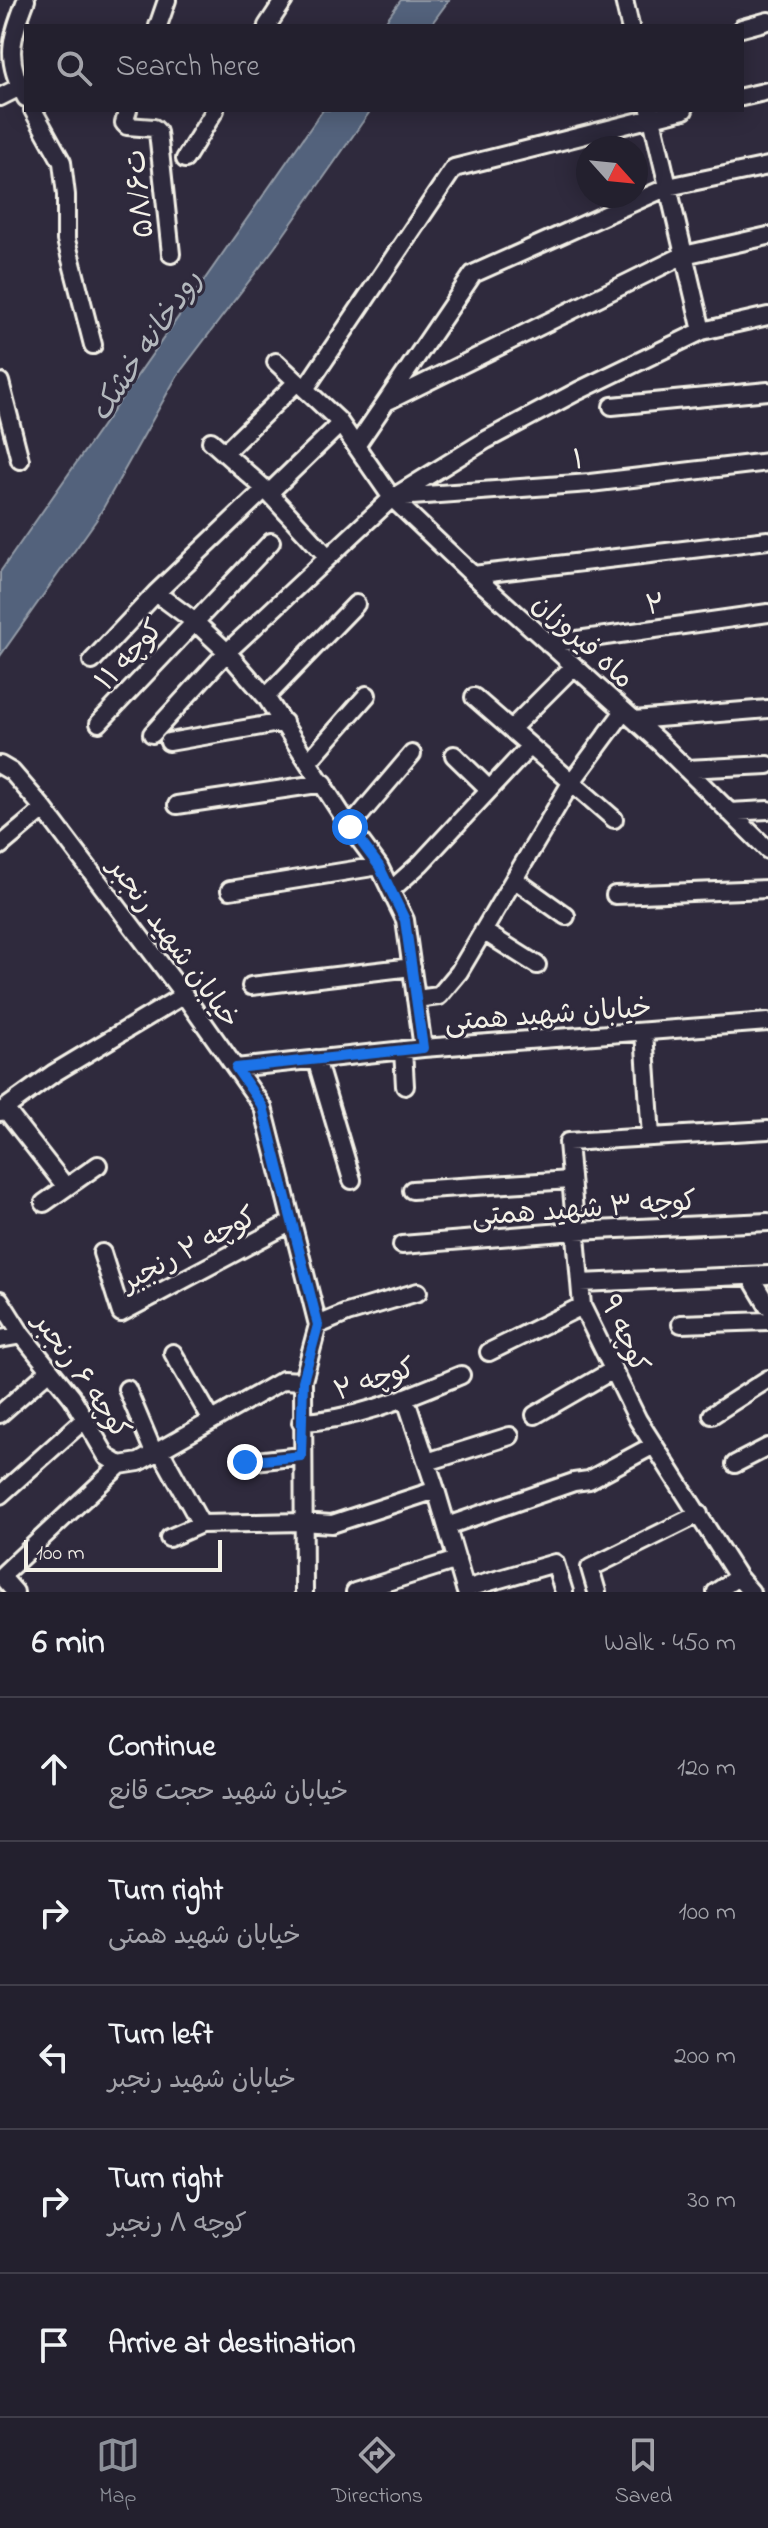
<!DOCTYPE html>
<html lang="en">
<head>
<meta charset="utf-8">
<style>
	body { margin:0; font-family:"Indie Flower","Playpen Sans Arabic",sans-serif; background:#2b2836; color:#f1f3f6 }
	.compass { position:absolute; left:576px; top:136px; width:72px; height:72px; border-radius:50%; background:#23202e; box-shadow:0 4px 20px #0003; rotate:117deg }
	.scale { position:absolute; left:24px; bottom:20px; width:198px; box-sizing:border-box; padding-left:8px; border:4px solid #f4f1e8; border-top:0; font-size:22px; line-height:28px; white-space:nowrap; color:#f4f1e8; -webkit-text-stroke:6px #2f2a3d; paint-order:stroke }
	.stop { position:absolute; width:24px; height:24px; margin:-18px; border:6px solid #1a73e8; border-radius:50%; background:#fff }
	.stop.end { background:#1a73e8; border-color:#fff; box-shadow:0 2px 8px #0008 }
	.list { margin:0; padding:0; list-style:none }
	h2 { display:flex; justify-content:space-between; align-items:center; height:104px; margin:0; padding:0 32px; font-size:34px }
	h2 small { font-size:26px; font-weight:400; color:#a3a3aa }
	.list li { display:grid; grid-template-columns:52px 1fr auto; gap:24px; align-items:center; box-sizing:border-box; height:144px; padding:0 32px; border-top:2px solid #403e4a }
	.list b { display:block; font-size:30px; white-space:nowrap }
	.list p { margin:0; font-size:26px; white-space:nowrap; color:#a3a3aa }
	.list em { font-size:26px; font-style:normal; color:#a3a3aa }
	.icon { flex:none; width:44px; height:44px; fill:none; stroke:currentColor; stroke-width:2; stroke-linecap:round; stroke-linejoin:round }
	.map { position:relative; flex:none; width:768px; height:1592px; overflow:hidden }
	.search { position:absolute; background:#23202e; box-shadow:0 4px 20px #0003; left:24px; right:24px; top:24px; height:88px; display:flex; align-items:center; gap:20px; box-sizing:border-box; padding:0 28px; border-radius:0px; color:#a3a3aa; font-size:30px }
	.sheet { height:824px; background:#23202e }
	nav { display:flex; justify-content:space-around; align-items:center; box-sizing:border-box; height:112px; border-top:2px solid #403e4a; background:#23202e; font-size:22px; color:#a3a3aa }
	nav a { display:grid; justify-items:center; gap:4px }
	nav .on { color:#8c9099 }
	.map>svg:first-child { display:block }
</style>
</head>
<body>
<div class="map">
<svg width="768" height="1592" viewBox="0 0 768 1592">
	<rect width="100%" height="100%" fill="#2f2a3d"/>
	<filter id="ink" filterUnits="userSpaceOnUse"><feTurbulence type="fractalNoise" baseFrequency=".0125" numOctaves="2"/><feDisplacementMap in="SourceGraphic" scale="16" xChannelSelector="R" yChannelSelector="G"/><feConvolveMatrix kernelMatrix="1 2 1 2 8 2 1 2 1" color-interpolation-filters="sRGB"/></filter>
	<g filter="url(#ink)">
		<!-- water -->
		<path fill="#52627c" stroke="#939ba7" stroke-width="2" d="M 401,0 L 449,0 L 430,26 L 382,26 Z
			M 323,110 L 371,110 L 275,247 L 177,376 L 97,519 L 0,656 L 0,572 Z"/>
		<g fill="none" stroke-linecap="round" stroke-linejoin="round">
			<defs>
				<path id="minor" d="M 624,0 L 630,26
					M 158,26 L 167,0
					M 267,26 L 284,0
					M 742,28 L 768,21
					M 0,97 L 20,87
					M 742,97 L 768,91
					M 26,98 C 4,59 11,40 26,0
					M 33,110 L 62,162 L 66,195 L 66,240 L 93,345
					M 128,110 L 124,123 L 127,126 L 154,128 L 158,132 L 171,254
					M 650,110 L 702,331
					M 185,159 L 215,110
					M 276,362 L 338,420 L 392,498 L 473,575 L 661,744 L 768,850
					M 0,382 L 20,460
					M 305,389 L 454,168 L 684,110
					M 390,400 L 684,255 L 768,236
					M 612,406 L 768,391
					M 211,441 L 265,489 L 328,557
					M 356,446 L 473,274 L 668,187 L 768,166
					M 224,453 L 297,382
					M 269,493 L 340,424
					M 398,497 L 590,483 L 768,462
					M 473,575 L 768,540
					M 156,593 L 194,621 L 227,652 L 266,697 L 350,827 L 379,866 L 405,920 L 423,1048
					M 549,644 L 768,613
					M 92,661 L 156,593 L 265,489
					M 266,697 L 356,604
					M 474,697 L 614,819
					M 634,720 L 768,709
					M 99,723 L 271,542
					M 511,729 L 574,666
					M 152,734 L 227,652 L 392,498 L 486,440 L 578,391 L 702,331 L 768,316
					M 169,742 L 284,722
					M 454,755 L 489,789
					M 309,761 L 367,695
					M 0,765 L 12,772 L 44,809 L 184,995 L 263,1107 L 318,1325 L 303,1381 L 304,1592
					M 686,769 L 768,765
					M 177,805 L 324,783
					M 729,812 L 768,810
					M 350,827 L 412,754
					M 0,846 L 44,809
					M 514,879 L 566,916
					M 230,890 L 379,866
					M 391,890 L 421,863 L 530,746
					M 615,895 L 768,889
					M 483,931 L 537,965
					M 251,986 L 412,967
					M 416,999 L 439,996 L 459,972 L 571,783 L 624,711
					M 644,1032 L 651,1137
					M 403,1050 L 405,1086
					M 316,1059 L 352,1180
					M 236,1068 L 423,1048 L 768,1022
					M 5,1109 L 66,1187
					M 0,1112 L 54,1073 L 184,995
					M 412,1190 L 571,1180
					M 44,1203 L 98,1165
					M 402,1245 L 575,1231 L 768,1222
					M 102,1253 L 121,1313 L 292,1222
					M 750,1276 L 768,1306
					M 580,1283 L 768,1275
					M 0,1300 L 22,1335 L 72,1397 L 107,1457 L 120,1465 L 139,1462 L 283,1380 L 303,1381
					M 681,1324 L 768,1321
					M 318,1325 L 347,1313 L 418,1292
					M 0,1339 L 22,1335
					M 489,1352 L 582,1306
					M 173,1353 L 211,1419
					M 127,1389 L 154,1453
					M 405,1397 L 436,1490 L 466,1592
					M 0,1414 L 50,1370
					M 535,1415 L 613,1370
					M 712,1415 L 768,1379
					M 301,1422 C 357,1420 410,1396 461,1375
					M 160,1450 L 201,1524
					M 245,1462 L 301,1456
					M 427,1462 L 510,1436
					M 735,1464 L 768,1447
					M 0,1495 L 85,1419
					M 447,1526 L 574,1482 L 589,1480 L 654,1445
					M 169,1538 L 201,1524 L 302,1522 L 332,1524 L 436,1490
					M 1,1576 L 15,1592
					M 0,1577 L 120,1465
					M 465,1589 L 555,1563 L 564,1592
					M 355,1592 L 457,1560
					M 597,1592 L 590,1568 L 699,1514
					M 716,1592 L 738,1577
					M 751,1592 L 738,1577 L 638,1420 L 582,1306 L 568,1142 L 768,1130"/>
			</defs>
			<!-- minor casing -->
			<use href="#minor" stroke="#f4f1e8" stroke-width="22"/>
			<!-- minor -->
			<use href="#minor" stroke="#2f2a3d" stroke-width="16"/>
		</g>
	</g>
	<g fill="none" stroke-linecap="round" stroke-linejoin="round" filter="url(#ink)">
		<!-- route -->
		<path stroke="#1a73e8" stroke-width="10" d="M 245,1462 L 301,1456 L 303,1381 L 318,1325 L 263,1107 L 236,1068 L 423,1048 L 405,920 L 379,866 L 350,827"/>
	</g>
	<g text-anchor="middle" stroke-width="6" stroke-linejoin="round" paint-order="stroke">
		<!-- street labels -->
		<g font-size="28" fill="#f4f1e8" stroke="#2f2a3d">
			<text transform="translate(138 194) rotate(-96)" y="10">۵۸/۶ت</text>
			<text transform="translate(578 458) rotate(-5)" y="10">۱</text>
			<text transform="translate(655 603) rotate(-8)" y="10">۲</text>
			<text transform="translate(584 640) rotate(42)" y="10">ماه فیروزان</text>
			<text transform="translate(128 654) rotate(-47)" y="10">کوچه ۱۱</text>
			<text transform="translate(175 942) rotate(54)" y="10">خیابان شهید رنجبر</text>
			<text transform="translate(548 1013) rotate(-4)" y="10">خیابان شهید همتی</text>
			<text transform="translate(584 1207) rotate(-4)" y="10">کوچه ۳ شهید همتی</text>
			<text transform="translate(188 1248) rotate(-28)" y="10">کوچه ۲ رنجبر</text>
			<text transform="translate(626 1333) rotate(66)" y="10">کوچه ۹</text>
			<text transform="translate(83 1375) rotate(55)" y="10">کوچه ۶ رنجبر</text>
			<text transform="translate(374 1378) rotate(-18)" y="10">کوچه ۲</text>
		</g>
		<!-- water labels -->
		<g font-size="30" font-style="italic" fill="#b3b8bd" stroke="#2f2a3d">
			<text transform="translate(145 345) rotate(-56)" y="10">رودخانه خشک</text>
		</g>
	</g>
</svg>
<svg class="compass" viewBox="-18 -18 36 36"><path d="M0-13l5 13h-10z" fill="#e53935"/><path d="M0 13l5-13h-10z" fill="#a3a3aa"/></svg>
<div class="scale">100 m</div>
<div class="stop" style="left:350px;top:827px"></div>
<div class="stop end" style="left:245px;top:1462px"></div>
<div class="search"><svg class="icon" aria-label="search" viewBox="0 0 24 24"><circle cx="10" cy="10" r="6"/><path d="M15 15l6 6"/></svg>Search here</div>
</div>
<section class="sheet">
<h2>6 min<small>Walk · 450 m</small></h2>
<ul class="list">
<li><svg class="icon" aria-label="ahead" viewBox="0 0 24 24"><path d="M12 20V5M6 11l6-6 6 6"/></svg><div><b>Continue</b><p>خیابان شهید حجت قانع</p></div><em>120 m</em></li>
<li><svg class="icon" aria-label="right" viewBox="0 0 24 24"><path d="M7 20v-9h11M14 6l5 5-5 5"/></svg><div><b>Turn right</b><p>خیابان شهید همتی</p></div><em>100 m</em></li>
<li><svg class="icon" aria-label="left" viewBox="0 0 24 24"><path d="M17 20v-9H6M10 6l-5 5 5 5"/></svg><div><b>Turn left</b><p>خیابان شهید رنجبر</p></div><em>200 m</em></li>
<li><svg class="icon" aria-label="right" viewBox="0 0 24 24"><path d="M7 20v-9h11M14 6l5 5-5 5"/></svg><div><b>Turn right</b><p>کوچه ۸ رنجبر</p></div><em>30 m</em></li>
<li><svg class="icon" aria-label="arrive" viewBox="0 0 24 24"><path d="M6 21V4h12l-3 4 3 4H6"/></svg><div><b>Arrive at destination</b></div></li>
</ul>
</section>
<nav>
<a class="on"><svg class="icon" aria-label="map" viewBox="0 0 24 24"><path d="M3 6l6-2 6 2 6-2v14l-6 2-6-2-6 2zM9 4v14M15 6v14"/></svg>Map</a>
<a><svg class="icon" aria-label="directions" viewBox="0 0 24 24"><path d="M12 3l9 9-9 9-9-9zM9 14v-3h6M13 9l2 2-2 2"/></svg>Directions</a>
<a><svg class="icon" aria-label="saved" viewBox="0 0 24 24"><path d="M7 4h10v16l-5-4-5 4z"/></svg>Saved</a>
</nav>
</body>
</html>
